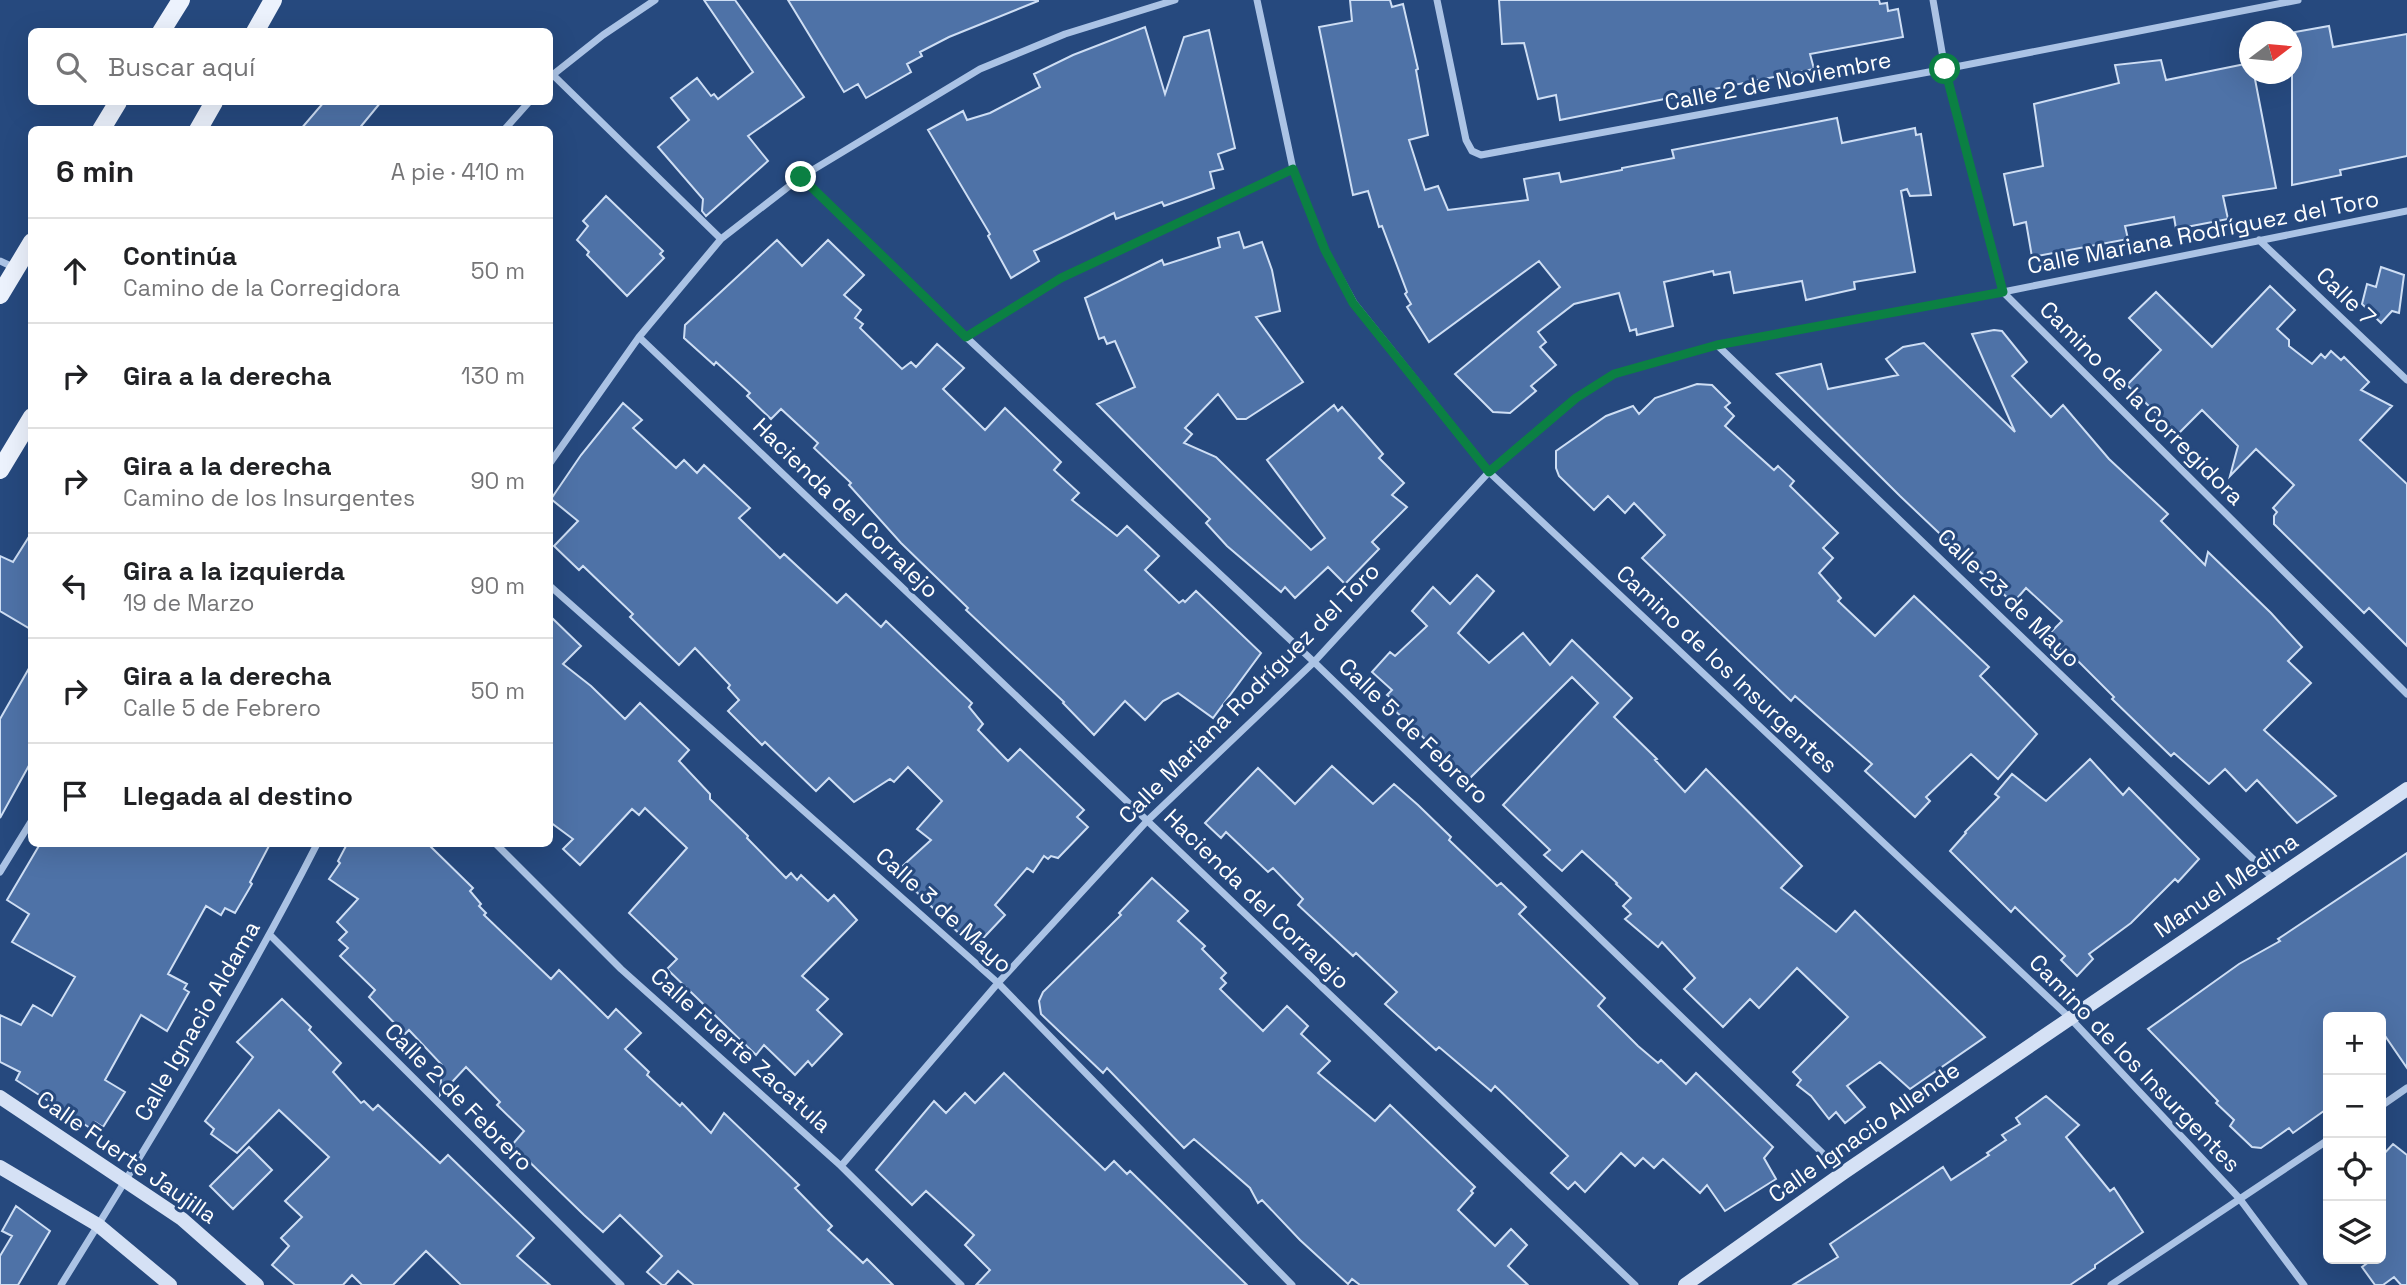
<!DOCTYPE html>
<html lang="es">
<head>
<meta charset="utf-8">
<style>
	body { margin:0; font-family:"Space Grotesk",sans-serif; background:#f2f2f2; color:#202124 }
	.controls { position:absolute; right:21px; bottom:21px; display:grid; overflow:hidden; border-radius:10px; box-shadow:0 7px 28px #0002 }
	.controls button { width:63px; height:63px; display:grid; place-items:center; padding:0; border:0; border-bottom:2px solid #e0e0e0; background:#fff; color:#202124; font:35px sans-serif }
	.compass { position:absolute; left:2239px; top:21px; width:63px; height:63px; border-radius:50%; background:#fff; box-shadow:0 7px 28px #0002; rotate:74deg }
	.stop { position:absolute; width:21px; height:21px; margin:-16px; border:5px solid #0b8043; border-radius:50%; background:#fff }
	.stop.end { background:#0b8043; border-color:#fff; box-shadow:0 2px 7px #0008 }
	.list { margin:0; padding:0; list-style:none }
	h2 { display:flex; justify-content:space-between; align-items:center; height:91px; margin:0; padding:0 28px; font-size:30px }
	h2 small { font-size:23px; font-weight:400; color:#757577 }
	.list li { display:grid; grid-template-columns:46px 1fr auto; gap:21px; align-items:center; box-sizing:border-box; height:105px; padding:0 28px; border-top:2px solid #e0e0e0 }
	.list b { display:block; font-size:26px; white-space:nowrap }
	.list p { margin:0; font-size:23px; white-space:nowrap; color:#757577 }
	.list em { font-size:23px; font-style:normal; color:#757577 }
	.icon { flex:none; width:38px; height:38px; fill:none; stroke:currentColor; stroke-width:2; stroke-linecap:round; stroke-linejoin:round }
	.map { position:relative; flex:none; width:2407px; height:1285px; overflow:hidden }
	.search { position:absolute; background:#fff; box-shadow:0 7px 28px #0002; left:28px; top:28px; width:525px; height:77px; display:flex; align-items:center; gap:18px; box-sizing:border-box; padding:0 24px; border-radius:10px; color:#757577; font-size:26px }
	.panel { position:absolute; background:#fff; box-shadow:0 7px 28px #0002; left:28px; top:126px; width:525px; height:721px; border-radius:10px }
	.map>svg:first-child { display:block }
</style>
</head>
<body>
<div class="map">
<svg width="2407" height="1285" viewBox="0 0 2407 1285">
	<rect width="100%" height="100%" fill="#26497e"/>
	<!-- building -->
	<path fill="#4e72a7" stroke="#cedef4" stroke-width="2" d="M 704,0 L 735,0 L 804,97 L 748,136 L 768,161 L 706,216 L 702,211 L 703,199 L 658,147 L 689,120 L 671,98 L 697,78 L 711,96 L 714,94 L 718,99 L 753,72 Z
		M 788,0 L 1038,0 L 1038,1 L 949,37 L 920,52 L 922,56 L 907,64 L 911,72 L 866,98 L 858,84 L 844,92 Z
		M 1350,0 L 1390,0 L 1392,7 L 1403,4 L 1418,69 L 1416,70 L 1428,135 L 1409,140 L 1425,190 L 1438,186 L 1448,210 L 1528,200 L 1524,179 L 1559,173 L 1561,182 L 1622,170 L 1622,168 L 1674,158 L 1672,150 L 1837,118 L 1842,143 L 1915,128 L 1916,135 L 1921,134 L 1931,195 L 1910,196 L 1907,189 L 1901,191 L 1915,272 L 1854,282 L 1855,289 L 1806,300 L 1802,281 L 1734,293 L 1730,272 L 1714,275 L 1713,271 L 1664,282 L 1673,326 L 1637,335 L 1636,329 L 1630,331 L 1619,293 L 1574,304 L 1538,332 L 1546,342 L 1540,347 L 1556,365 L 1531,386 L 1536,391 L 1510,413 L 1493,412 L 1455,374 L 1560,287 L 1539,261 L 1429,342 L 1407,307 L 1411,304 L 1405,294 L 1407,292 L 1382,226 L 1379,227 L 1368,191 L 1353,195 L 1319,27 L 1352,21 Z
		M 1499,0 L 1879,0 L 1880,4 L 1887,3 L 1888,11 L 1898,9 L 1903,37 L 1810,54 L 1814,69 L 1560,120 L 1556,95 L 1538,99 L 1524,43 L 1502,44 Z
		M 2329,26 L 2333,47 L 2407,34 L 2407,156 L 2340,170 L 2341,175 L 2292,185 L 2292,49 L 2298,47 L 2295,32 Z
		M 1145,27 L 1165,94 L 1184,37 L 1209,30 L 1235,148 L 1218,154 L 1223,169 L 1210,172 L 1214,188 L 1164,206 L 1162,202 L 1116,219 L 1114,213 L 1034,251 L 1039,261 L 1011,278 L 988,236 L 990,234 L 928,130 L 963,111 L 967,120 L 990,113 L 1040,87 L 1034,74 L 1073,55 Z
		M 2161,60 L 2166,80 L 2250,63 L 2250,74 L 2254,74 L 2276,188 L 2223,196 L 2228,219 L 2176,229 L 2174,217 L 2125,226 L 2128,239 L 2032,257 L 2026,222 L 2014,225 L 2004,174 L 2043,166 L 2034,104 L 2119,83 L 2115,65 Z
		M 324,102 L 381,102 L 358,130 L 300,130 Z
		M 606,196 L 663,251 L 660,254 L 664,258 L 627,296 L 587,255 L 589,252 L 577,240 L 588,226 L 583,221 Z
		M 1239,232 L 1244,248 L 1262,242 L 1272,270 L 1280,311 L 1256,317 L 1303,382 L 1246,419 L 1237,419 L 1218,394 L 1185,428 L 1192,434 L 1184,443 L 1216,457 L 1311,550 L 1325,538 L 1267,460 L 1334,405 L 1338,411 L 1342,407 L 1383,454 L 1379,458 L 1404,483 L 1392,495 L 1407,507 L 1372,542 L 1379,549 L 1345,584 L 1328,567 L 1295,598 L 1285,587 L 1281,592 L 1227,546 L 1206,523 L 1210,519 L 1097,404 L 1135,387 L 1115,341 L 1107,344 L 1104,337 L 1099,339 L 1085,298 L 1162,260 L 1164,265 L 1220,247 L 1218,238 Z
		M 777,240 L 802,266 L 828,240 L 864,275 L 844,295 L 861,310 L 855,318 L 863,324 L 860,328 L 902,369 L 911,362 L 916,367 L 937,344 L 964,368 L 943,389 L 985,430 L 1005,408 L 1061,462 L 1054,470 L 1079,493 L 1072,500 L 1117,536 L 1127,526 L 1159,556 L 1145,570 L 1179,603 L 1183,600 L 1185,602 L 1196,591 L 1261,653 L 1213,718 L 1178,693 L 1163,701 L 1145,720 L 1125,701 L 1094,735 L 1063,703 L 1064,702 L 966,610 L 968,608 L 901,543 L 849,485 L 851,483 L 814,448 L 818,443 L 781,409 L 771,419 L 747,396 L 750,393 L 716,362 L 714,365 L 684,338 L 685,325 Z
		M 2381,267 L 2404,275 L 2399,313 L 2392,311 L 2381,323 L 2362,304 L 2367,284 L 2376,287 Z
		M 2270,286 L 2295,310 L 2277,329 L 2289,340 L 2289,346 L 2312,364 L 2321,354 L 2325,358 L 2331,351 L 2341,360 L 2344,357 L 2369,382 L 2361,390 L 2392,406 L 2360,440 L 2407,484 L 2407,646 L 2369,608 L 2364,613 L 2274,524 L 2274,516 L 2277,512 L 2273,508 L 2294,485 L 2256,449 L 2230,476 L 2238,446 L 2202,410 L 2178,434 L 2127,385 L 2161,350 L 2129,318 L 2156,292 L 2212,347 Z
		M 1994,330 L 2002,331 L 2027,362 L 2012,376 L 2051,417 L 2063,405 L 2109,459 L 2168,514 L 2161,521 L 2205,565 L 2208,552 L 2271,613 L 2302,647 L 2288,661 L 2311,683 L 2264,730 L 2336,796 L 2297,823 L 2257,780 L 2246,791 L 2225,769 L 2209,784 L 2174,753 L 2171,756 L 2112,699 L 2114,697 L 2078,661 L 2076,664 L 2047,636 L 2062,621 L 2026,588 L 2013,603 L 1900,496 L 1777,374 L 1821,364 L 1828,389 L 1898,375 L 1886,359 L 1903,347 L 1924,343 L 2015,432 L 1972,334 Z
		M 1697,384 L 1712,385 L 1730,403 L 1725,407 L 1734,416 L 1725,426 L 1774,470 L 1778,466 L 1794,481 L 1790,486 L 1838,533 L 1823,548 L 1833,558 L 1819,573 L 1841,598 L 1838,601 L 1875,636 L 1914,596 L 1989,667 L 1980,676 L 2037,734 L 1998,779 L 1971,754 L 1926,797 L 1930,801 L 1915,817 L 1865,771 L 1872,764 L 1795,696 L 1791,701 L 1642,558 L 1665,535 L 1634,503 L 1625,513 L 1608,496 L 1594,510 L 1559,476 L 1556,468 L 1556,451 L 1606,416 L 1633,406 L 1639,414 L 1655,398 Z
		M 623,403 L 642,420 L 633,428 L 676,468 L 684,460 L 697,473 L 704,465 L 750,508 L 739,518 L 780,558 L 784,554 L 837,603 L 846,594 L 881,627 L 886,621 L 972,703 L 969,707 L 983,724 L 978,730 L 1008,761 L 1020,749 L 1084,810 L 1077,817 L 1088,827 L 1058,858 L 1051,856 L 1048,859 L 1044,856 L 1033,872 L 1027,868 L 995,905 L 1005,915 L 974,948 L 896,872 L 931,840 L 917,829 L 942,801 L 908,767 L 894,782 L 890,779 L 854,802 L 829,778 L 816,791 L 765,742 L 762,745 L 728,711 L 739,700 L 728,688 L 730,685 L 695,648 L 679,665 L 630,617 L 633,614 L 583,566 L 579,570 L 554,546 L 578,521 L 551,499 L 581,455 Z
		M 32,532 L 32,630 L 0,611 L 0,556 L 13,562 Z
		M 1477,575 L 1494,591 L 1458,633 L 1489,663 L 1523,633 L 1550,665 L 1572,640 L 1632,698 L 1614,717 L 1657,759 L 1655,760 L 1685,792 L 1706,769 L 1802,866 L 1781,888 L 1836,932 L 1855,911 L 1985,1037 L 1910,1089 L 1880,1062 L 1847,1086 L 1865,1107 L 1845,1123 L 1836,1112 L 1829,1119 L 1811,1096 L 1797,1085 L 1801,1080 L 1793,1072 L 1848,1017 L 1797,968 L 1759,1008 L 1750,999 L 1723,1027 L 1684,989 L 1695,978 L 1662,942 L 1658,947 L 1625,919 L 1631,914 L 1623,906 L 1631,898 L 1616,884 L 1617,883 L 1582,851 L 1562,871 L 1544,855 L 1550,850 L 1503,805 L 1598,703 L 1572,677 L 1468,780 L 1390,706 L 1395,701 L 1387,695 L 1392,690 L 1372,672 L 1390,652 L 1395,656 L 1427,626 L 1412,611 L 1433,587 L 1450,604 Z
		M 550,616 L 581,646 L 563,664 L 591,686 L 625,719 L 640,703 L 689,750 L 679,761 L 710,794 L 710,799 L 748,836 L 747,838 L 786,878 L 791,873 L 797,880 L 801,875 L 828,901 L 834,895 L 857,920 L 802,976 L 828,999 L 817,1010 L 842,1034 L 812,1066 L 808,1061 L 795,1075 L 764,1045 L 756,1055 L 667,969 L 677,959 L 629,913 L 687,848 L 645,808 L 639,815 L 632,809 L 580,865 L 563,849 L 573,839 L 550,822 Z
		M 32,663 L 32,760 L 0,818 L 0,719 Z
		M 2090,759 L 2123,795 L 2129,788 L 2199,859 L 2178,882 L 2175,879 L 2131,923 L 2089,954 L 2093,959 L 2077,976 L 2061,960 L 2065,956 L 2015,907 L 2011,912 L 1950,851 L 1966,833 L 1965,832 L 1999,797 L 1995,794 L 2012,774 L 2046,801 Z
		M 1332,766 L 1373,804 L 1394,784 L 1418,805 L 1451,837 L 1449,840 L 1497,886 L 1501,883 L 1526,907 L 1519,914 L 1605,998 L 1598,1006 L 1638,1046 L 1658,1063 L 1661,1060 L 1686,1084 L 1696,1073 L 1773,1147 L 1764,1158 L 1776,1179 L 1725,1211 L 1707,1185 L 1700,1193 L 1663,1159 L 1654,1168 L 1643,1158 L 1635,1166 L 1621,1153 L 1585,1192 L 1575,1182 L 1568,1189 L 1551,1173 L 1568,1156 L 1495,1086 L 1491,1091 L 1439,1047 L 1436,1050 L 1385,1004 L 1397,992 L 1356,953 L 1353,956 L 1298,905 L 1303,899 L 1273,868 L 1268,872 L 1226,832 L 1221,838 L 1205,823 L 1258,768 L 1295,804 Z
		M 40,844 L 270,844 L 250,882 L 252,884 L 235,913 L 225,908 L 221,915 L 206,906 L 168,974 L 187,984 L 184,989 L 189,992 L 167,1031 L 141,1015 L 105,1080 L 125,1092 L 103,1127 L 95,1122 L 90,1128 L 16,1080 L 20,1072 L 0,1062 L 0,1015 L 21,1025 L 33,1005 L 52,1016 L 75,977 L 12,942 L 29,914 L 7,900 Z
		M 347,844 L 428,844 L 473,888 L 470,891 L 481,904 L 479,906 L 486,913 L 484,915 L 551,979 L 559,970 L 608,1018 L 616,1009 L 641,1033 L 625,1049 L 649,1072 L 647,1075 L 680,1106 L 682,1103 L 711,1133 L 724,1113 L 799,1185 L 795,1188 L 832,1226 L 828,1230 L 863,1263 L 867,1259 L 893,1285 L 694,1285 L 678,1271 L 665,1285 L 662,1285 L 647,1272 L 662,1256 L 620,1215 L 603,1232 L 584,1215 L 512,1145 L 524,1131 L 497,1105 L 500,1102 L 466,1067 L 440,1095 L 442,1065 L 409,1030 L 405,1034 L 369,997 L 375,990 L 340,956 L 348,948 L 339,940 L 347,932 L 337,922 L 358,899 L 329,879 L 340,863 L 338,861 Z
		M 2407,853 L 2407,1068 L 2381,1030 L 2381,1017 L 2328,1017 L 2328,1108 L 2293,1133 L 2289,1128 L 2261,1148 L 2252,1147 L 2230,1126 L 2234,1120 L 2216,1103 L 2218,1101 L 2148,1029 L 2239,964 L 2280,941 L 2278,939 Z
		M 1152,878 L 1188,911 L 1178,921 L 1205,946 L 1202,949 L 1226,973 L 1221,978 L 1226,983 L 1220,989 L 1263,1031 L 1287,1006 L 1308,1026 L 1301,1034 L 1330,1061 L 1318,1073 L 1375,1121 L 1390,1105 L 1475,1187 L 1471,1191 L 1473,1193 L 1458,1210 L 1495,1246 L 1511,1229 L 1527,1245 L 1508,1266 L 1528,1285 L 1360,1285 L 1352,1279 L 1348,1284 L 1300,1240 L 1262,1200 L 1258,1203 L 1250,1188 L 1194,1139 L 1184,1148 L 1107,1068 L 1103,1073 L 1041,1014 L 1039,1001 L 1043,992 L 1121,915 L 1119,913 Z
		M 282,999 L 311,1027 L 309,1030 L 341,1063 L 333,1072 L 361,1103 L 364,1101 L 373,1110 L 378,1105 L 440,1163 L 448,1155 L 534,1238 L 517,1256 L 550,1285 L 461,1285 L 426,1251 L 393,1285 L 362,1285 L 352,1275 L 343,1285 L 295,1285 L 272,1265 L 289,1246 L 281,1238 L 302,1217 L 285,1201 L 329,1157 L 279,1110 L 237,1153 L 211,1134 L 214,1129 L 205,1121 L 253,1057 L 237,1042 Z
		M 1004,1073 L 1105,1170 L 1114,1161 L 1127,1174 L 1130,1171 L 1247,1285 L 976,1285 L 990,1270 L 965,1245 L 974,1235 L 926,1191 L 912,1205 L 876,1170 L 934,1101 L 946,1113 L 965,1093 L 975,1103 Z
		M 2046,1096 L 2079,1125 L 2066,1137 L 2110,1191 L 2114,1188 L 2143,1232 L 2095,1265 L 2095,1268 L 2070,1285 L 1793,1285 L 1838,1257 L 1830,1244 L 1943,1167 L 1951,1180 L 1989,1155 L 1987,1153 L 2006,1140 L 2002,1135 L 2020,1124 L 2016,1118 Z
		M 2393,1144 L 2407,1155 L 2407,1285 L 2401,1285 L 2394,1277 L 2383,1285 L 2375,1285 L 2362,1267 L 2373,1259 L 2381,1259 L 2381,1157 Z
		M 249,1147 L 272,1170 L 233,1209 L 210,1186 Z
		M 16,1206 L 50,1231 L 18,1285 L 0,1285 L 0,1256 L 12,1236 L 2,1231 Z"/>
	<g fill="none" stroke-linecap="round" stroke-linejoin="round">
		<!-- street -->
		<path stroke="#abc3e5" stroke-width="7" d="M 1257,0 L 1293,169 L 1325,250 L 1354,303 L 1489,472 L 2071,1019 L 2239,1198 L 2304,1285
			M 1437,0 L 1466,140 L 1472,151 L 1481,155 L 1945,69 L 2298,0
			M 1933,0 L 1945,69 L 2003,292 L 2407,694
			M 552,74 L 721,239
			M 550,77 L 603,35 L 655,0
			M 504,130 L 529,102
			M 801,177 L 966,337 L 1314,662 L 1843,1173
			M 2259,240 L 2407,380
			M 0,261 L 15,268
			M 639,337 L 1635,1285
			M 966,337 L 1061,278 L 1293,169
			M 1717,345 L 2275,880
			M 550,463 L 639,337 L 721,239 L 801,177 L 980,69 L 1065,34 L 1175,0
			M 550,586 L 998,983 L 1292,1285
			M 496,844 L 621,969 L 841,1166 L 961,1285
			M 0,872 L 32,820
			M 270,935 L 621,1285
			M 2381,1106 L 2407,1088
			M 841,1166 L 998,983 L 1147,821 L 1314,662 L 1489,472 L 1576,398 L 1614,374 L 1717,345 L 2003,292 L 2407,211
			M 61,1285 C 151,1140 240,995 317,844
			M 2111,1285 L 2328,1140"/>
		<!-- secondary -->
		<path stroke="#d5e1f5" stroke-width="14" d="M 0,1097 L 182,1219 L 257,1285
			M 0,1167 L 98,1225 L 170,1285
			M 1685,1285 L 1843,1173 L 2407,789"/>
		<!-- primary -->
		<path stroke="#ecf2fd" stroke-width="18" d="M 161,32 L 181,0
			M 255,32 L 273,0
			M 101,130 L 118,102
			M 198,130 L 214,102
			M 0,295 L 32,242
			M 0,470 L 32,417"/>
	</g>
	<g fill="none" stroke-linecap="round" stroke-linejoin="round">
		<!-- route -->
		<path stroke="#0b8043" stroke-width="9" d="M 801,177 L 966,337 L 1061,278 L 1293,169 L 1325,250 L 1353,303 L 1489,472 L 1576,398 L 1614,374 L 1717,345 L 2003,292 L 1945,69"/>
	</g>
	<g text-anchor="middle" stroke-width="6" stroke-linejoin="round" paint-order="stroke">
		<!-- street labels -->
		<g font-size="23" fill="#fff" stroke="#26497e">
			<text transform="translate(1778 81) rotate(-11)" y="8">Calle 2 de Noviembre</text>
			<text transform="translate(2203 232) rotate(-11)" y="8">Calle Mariana Rodríguez del Toro</text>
			<text transform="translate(2346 296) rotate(44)" y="8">Calle 7</text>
			<text transform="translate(2142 403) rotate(45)" y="8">Camino de la Corregidora</text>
			<text transform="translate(846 508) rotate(44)" y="8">Hacienda del Corralejo</text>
			<text transform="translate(2009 598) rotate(44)" y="8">Calle 23 de Mayo</text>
			<text transform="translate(1727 669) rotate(43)" y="8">Camino de los Insurgentes</text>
			<text transform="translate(1249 693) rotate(-45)" y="8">Calle Mariana Rodríguez del Toro</text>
			<text transform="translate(1414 731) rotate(44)" y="8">Calle 5 de Febrero</text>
			<text transform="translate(2226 885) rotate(-34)" y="8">Manuel Medina</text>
			<text transform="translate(1257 899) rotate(44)" y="8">Hacienda del Corralejo</text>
			<text transform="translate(944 910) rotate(42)" y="8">Calle 3 de Mayo</text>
			<text transform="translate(197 1021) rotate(-60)" y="8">Calle Ignacio Aldama</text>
			<text transform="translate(741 1050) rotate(42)" y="8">Calle Fuerte Zacatula</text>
			<text transform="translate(2135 1063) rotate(46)" y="8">Camino de los Insurgentes</text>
			<text transform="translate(459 1097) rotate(45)" y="8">Calle 2 de Febrero</text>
			<text transform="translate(1864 1132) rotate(-35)" y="8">Calle Ignacio Allende</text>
			<text transform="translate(127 1157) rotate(35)" y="8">Calle Fuerte Jaujilla</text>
		</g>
	</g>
</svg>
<div class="controls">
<button>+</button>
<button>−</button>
<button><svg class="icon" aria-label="locate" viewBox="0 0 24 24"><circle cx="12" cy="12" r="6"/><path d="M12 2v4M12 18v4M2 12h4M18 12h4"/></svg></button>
<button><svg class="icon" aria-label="layers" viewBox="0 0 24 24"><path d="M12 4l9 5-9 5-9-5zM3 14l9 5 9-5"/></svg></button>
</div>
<svg class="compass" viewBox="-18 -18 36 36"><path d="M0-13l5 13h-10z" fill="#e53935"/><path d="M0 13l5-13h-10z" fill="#757577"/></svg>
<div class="stop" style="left:1945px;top:69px"></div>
<div class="stop end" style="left:801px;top:177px"></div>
<div class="search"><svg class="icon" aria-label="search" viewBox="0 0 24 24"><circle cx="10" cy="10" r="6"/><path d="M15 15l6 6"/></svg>Buscar aquí</div>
<section class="panel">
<h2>6 min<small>A pie · 410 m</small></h2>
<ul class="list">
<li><svg class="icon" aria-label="ahead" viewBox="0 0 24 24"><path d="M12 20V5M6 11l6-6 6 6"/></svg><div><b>Continúa</b><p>Camino de la Corregidora</p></div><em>50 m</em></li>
<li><svg class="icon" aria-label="right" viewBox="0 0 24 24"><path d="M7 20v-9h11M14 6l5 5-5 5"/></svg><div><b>Gira a la derecha</b></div><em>130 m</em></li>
<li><svg class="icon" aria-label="right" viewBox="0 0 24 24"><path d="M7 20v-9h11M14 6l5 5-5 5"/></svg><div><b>Gira a la derecha</b><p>Camino de los Insurgentes</p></div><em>90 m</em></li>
<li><svg class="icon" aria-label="left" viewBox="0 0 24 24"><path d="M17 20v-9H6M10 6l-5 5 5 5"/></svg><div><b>Gira a la izquierda</b><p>19 de Marzo</p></div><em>90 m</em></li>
<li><svg class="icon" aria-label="right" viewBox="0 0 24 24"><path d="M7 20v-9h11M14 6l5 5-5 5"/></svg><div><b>Gira a la derecha</b><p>Calle 5 de Febrero</p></div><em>50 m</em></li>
<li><svg class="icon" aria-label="arrive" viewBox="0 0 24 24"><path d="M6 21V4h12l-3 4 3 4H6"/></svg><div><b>Llegada al destino</b></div></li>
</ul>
</section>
</div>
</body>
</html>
